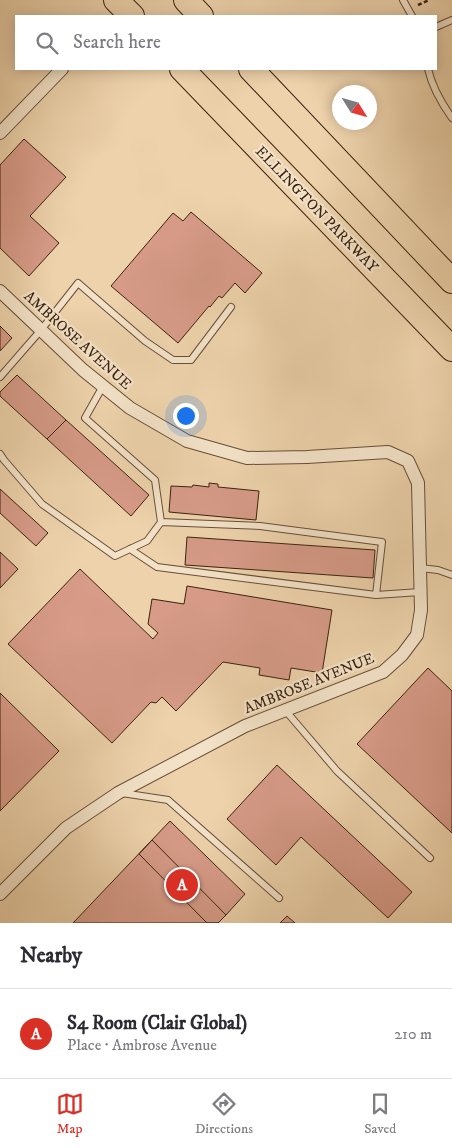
<!DOCTYPE html>
<html lang="en">
<head>
<meta charset="utf-8">
<style>
	body { margin:0; font-family:"IM FELL DW Pica",serif; background:#f7f7f7; color:#2b2b33 }
	.compass { position:absolute; left:332px; top:85px; width:45px; height:45px; border-radius:50%; background:#fff; box-shadow:0 2px 12px #0003; rotate:127deg }
	.you { position:absolute; left:185px; top:415px; width:18px; height:18px; margin:-12px; border:4px solid #fff; border-radius:50%; background:#1a73e8; box-shadow:0 0 0 8px #1a73e833 }
	.badge { display:grid; place-items:center; width:32px; height:32px; border-radius:50%; background:#d93025; color:#fff; font-size:16px; font-weight:700 }
	.pin { position:absolute; translate:-50% -50%; border:2px solid #fff; box-shadow:0 1px 5px #0006 }
	.list { margin:0; padding:0; list-style:none }
	h2 { display:flex; justify-content:space-between; align-items:center; height:65px; margin:0; padding:0 20px; font-size:21px }
	h2 small { font-size:16px; font-weight:400; color:#7c7c81 }
	.list li { display:grid; grid-template-columns:32px 1fr auto; gap:15px; align-items:center; box-sizing:border-box; height:90px; padding:0 20px; border-top:1px solid #e1e1e2 }
	.list b { display:block; font-size:19px; white-space:nowrap }
	.list p { margin:0; font-size:16px; white-space:nowrap; color:#7c7c81 }
	.list em { font-size:16px; font-style:normal; color:#7c7c81 }
	.icon { flex:none; width:28px; height:28px; fill:none; stroke:currentColor; stroke-width:2; stroke-linecap:round; stroke-linejoin:round }
	.map { position:relative; flex:none; width:452px; height:923px; overflow:hidden }
	.search { position:absolute; background:#fff; box-shadow:0 2px 12px #0003; left:15px; right:15px; top:15px; height:55px; display:flex; align-items:center; gap:12px; box-sizing:border-box; padding:0 18px; border-radius:0px; color:#7c7c81; font-size:19px }
	.sheet { height:155px; background:#fff }
	nav { display:flex; justify-content:space-around; align-items:center; box-sizing:border-box; height:70px; border-top:1px solid #e1e1e2; background:#fff; font-size:14px; color:#7c7c81 }
	nav a { display:grid; justify-items:center; gap:2px }
	nav .on { color:#d93025 }
	.map>svg:first-child { display:block }
</style>
</head>
<body>
<div class="map">
<svg width="452" height="923" viewBox="0 0 452 923">
	<rect width="100%" height="100%" fill="#edd2ab"/>
	<filter id="stains"><feTurbulence type="fractalNoise" baseFrequency=".004" numOctaves="4"/><feColorMatrix values="0 0 0 0 .2 0 0 0 0 .09 0 0 0 0 .02 0 0 0 .5 -.17"/></filter>
	<radialGradient id="worn" r=".72"><stop offset=".6" stop-color="#630" stop-opacity="0"/><stop offset="1" stop-color="#630" stop-opacity=".3"/></radialGradient>
	<!-- building -->
	<path fill="#d79b88" stroke="#3b2210" d="M 24,139 L 66,177 L 30,216 L 59,243 L 29,276 L 0,248 L 0,165 Z
		M 191,212 L 262,273 L 245,293 L 235,283 L 222,298 L 219,296 L 210,307 L 209,306 L 178,343 L 111,286 L 173,213 L 183,221 Z
		M 0,326 L 12,338 L 0,351 Z
		M 17,375 L 66,420 L 47,439 L 0,396 L 0,392 Z
		M 66,420 L 149,495 L 131,516 L 47,439 Z
		M 209,483 L 218,484 L 218,487 L 259,491 L 256,520 L 169,512 L 171,486 L 192,487 L 193,485 L 209,487 Z
		M 0,489 L 48,533 L 36,546 L 0,513 Z
		M 187,537 L 375,550 L 373,578 L 185,565 Z
		M 0,552 L 18,569 L 0,588 Z
		M 80,569 L 153,639 L 158,633 L 148,624 L 152,599 L 184,604 L 187,586 L 332,610 L 322,673 L 291,668 L 289,680 L 259,675 L 260,668 L 223,662 L 176,711 L 162,697 L 156,703 L 151,702 L 112,743 L 8,644 Z
		M 428,668 L 452,691 L 452,833 L 357,744 Z
		M 0,693 L 59,751 L 0,811 Z
		M 277,765 L 412,892 L 388,918 L 301,837 L 276,865 L 227,819 Z
		M 170,821 L 245,894 L 226,915 L 218,923 L 73,923 Z
		M 152,840 L 226,915 L 218,923 L 207,923 L 139,854 Z
		M 287,916 L 295,923 L 280,923 Z"/>
	<g fill="none" stroke-linecap="round" stroke-linejoin="round">
		<defs>
			<path id="service" d="M 403,0 L 412,16
				M 436,27 L 452,20
				M 428,69 C 432,86 442,104 452,118
				M 0,377 L 41,330 L 78,283 L 145,341 L 173,360 L 191,360 L 231,307
				M 103,386 L 85,418 L 155,480 L 161,522
				M 0,454 L 4,460 L 42,504 L 115,556 L 147,541 L 161,522 L 260,526 L 382,542 L 376,595 L 157,567 L 130,549
				M 420,568 L 438,570 L 452,575
				M 376,595 L 420,592
				M 285,710 L 337,771 L 430,858
				M 122,793 L 168,800 L 279,898"/>
			<path id="minor" d="M 0,133 L 62,69
				M 0,291 L 83,370 L 130,408 L 187,441 L 247,458 L 307,457 L 388,452 L 408,461 L 418,483 L 421,610 L 417,635 L 402,655 L 383,672 L 245,726 L 118,793 L 66,828 L 0,894"/>
			<path id="motorway" d="M 116,0 L 132,16
				M 186,0 L 201,16
				M 182,69 L 452,349
				M 251,69 L 452,281"/>
		</defs>
		<!-- service casing -->
		<use href="#service" stroke="#684e37" stroke-width="8"/>
		<!-- minor casing -->
		<use href="#minor" stroke="#684e37" stroke-width="14"/>
		<!-- motorway casing -->
		<use href="#motorway" stroke="#3b2210" stroke-width="26"/>
		<!-- path -->
		<path stroke="#3b2210" stroke-width="2.5" stroke-dasharray="4 2.5" stroke-linecap="butt" d="M 418,5 L 429,0"/>
		<!-- service -->
		<use href="#service" stroke="#f3e2c8" stroke-width="6"/>
		<!-- minor -->
		<use href="#minor" stroke="#f3e2c8" stroke-width="12"/>
		<!-- motorway -->
		<use href="#motorway" stroke="#edd2ab" stroke-width="24"/>
	</g>
	<g text-anchor="middle" stroke-width="4.5" stroke-linejoin="round" paint-order="stroke">
		<!-- street labels -->
		<g font-size="15" fill="#3b2210" stroke="#f3e2c8">
			<text transform="translate(317 209) rotate(46)" y="5">ELLINGTON PARKWAY</text>
			<text transform="translate(78 340) rotate(42)" y="5">AMBROSE AVENUE</text>
			<text transform="translate(309 683) rotate(-22)" y="5">AMBROSE AVENUE</text>
		</g>
	</g>
	<rect width="100%" height="100%" filter="url(#stains)"/>
	<rect width="100%" height="100%" fill="url(#worn)"/>
</svg>
<svg class="compass" viewBox="-18 -18 36 36"><path d="M0-13l5 13h-10z" fill="#e53935"/><path d="M0 13l5-13h-10z" fill="#7c7c81"/></svg>
<div class="you"></div>
<div class="pin badge" style="left:182px;top:885px">A</div>
<div class="search"><svg class="icon" aria-label="search" viewBox="0 0 24 24"><circle cx="10" cy="10" r="6"/><path d="M15 15l6 6"/></svg>Search here</div>
</div>
<section class="sheet">
<h2>Nearby<small></small></h2>
<ul class="list">
<li><span class="badge">A</span><div><b>S4 Room (Clair Global)</b><p>Place · Ambrose Avenue</p></div><em>210 m</em></li>
</ul>
</section>
<nav>
<a class="on"><svg class="icon" aria-label="map" viewBox="0 0 24 24"><path d="M3 6l6-2 6 2 6-2v14l-6 2-6-2-6 2zM9 4v14M15 6v14"/></svg>Map</a>
<a><svg class="icon" aria-label="directions" viewBox="0 0 24 24"><path d="M12 3l9 9-9 9-9-9zM9 14v-3h6M13 9l2 2-2 2"/></svg>Directions</a>
<a><svg class="icon" aria-label="saved" viewBox="0 0 24 24"><path d="M7 4h10v16l-5-4-5 4z"/></svg>Saved</a>
</nav>
</body>
</html>
